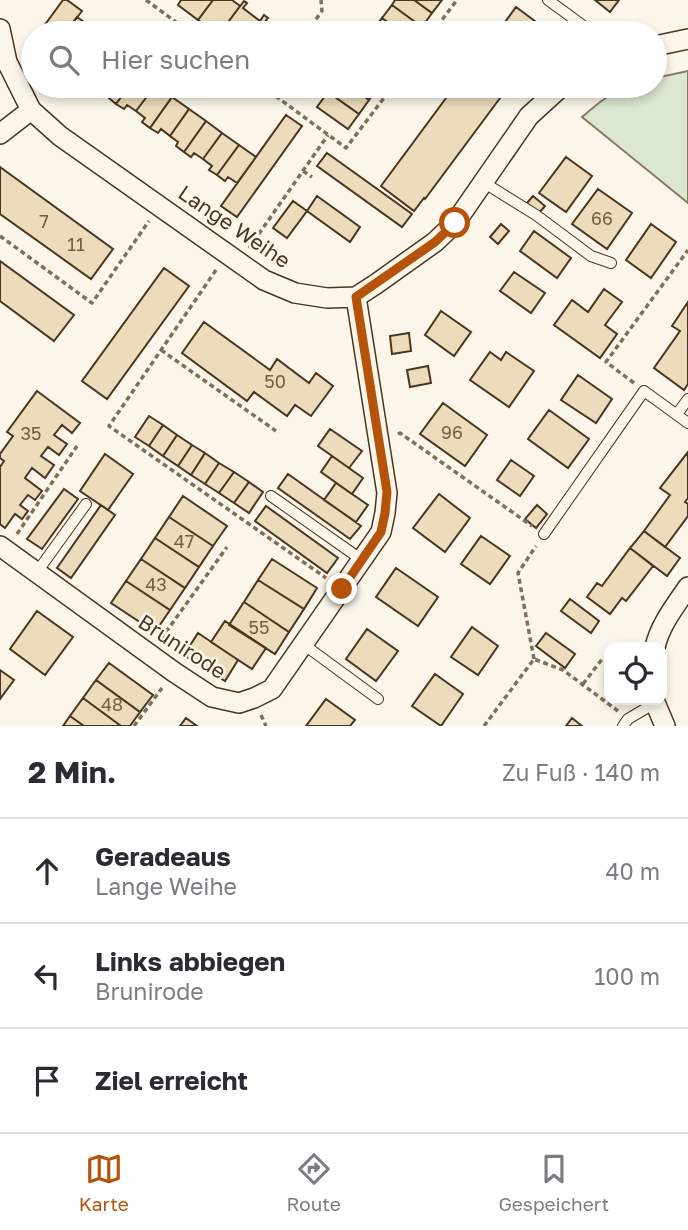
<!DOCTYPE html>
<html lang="de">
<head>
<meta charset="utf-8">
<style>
	body { margin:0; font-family:"Golos Text",sans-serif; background:#f7f7f7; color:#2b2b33 }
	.controls { position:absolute; right:21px; bottom:21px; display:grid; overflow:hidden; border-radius:14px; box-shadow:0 4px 10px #0003 }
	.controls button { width:63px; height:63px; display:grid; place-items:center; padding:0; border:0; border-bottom:2px solid #e1e1e2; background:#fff; color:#2b2b33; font:35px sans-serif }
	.stop { position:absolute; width:21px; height:21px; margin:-16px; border:5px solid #b45309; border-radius:50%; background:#fff }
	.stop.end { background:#b45309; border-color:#fff; box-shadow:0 2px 7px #0008 }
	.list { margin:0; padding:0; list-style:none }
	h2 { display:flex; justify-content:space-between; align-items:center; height:91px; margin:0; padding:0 28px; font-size:30px }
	h2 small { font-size:23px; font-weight:400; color:#7c7c81 }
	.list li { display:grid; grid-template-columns:46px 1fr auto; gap:21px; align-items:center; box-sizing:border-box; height:105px; padding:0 28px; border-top:2px solid #e1e1e2 }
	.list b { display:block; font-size:26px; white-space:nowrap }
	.list p { margin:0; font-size:23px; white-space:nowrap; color:#7c7c81 }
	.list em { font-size:23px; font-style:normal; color:#7c7c81 }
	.icon { flex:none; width:38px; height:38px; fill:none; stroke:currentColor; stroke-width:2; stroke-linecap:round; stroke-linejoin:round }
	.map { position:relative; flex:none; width:688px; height:726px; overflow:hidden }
	.search { position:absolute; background:#fff; box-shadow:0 4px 10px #0003; left:21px; right:21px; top:21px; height:77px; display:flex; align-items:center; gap:18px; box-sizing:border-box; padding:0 24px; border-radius:38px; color:#7c7c81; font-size:26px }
	.sheet { height:406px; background:#fff }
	nav { display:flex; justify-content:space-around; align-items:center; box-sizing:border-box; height:98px; border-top:2px solid #e1e1e2; background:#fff; font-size:19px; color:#7c7c81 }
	nav a { display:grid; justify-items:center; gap:4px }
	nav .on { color:#b45309 }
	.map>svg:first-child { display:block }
</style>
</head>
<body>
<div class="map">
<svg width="688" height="726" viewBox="0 0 688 726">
	<rect width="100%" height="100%" fill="#fbf6e9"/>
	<!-- green -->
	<path fill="#dce7d0" stroke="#887966" stroke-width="2" d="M 688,71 L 688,203 L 582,117 C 595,106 614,89 631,86 C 639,85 647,86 655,86 L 655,78 Z"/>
	<!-- building -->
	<path fill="#ecdcbc" stroke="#4a3520" stroke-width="2" d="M 63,0 L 67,0 L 82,11 L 65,33 L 54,33 L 44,26 Z
		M 181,0 L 213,0 L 198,20 L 178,5 Z
		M 213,0 L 232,0 L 240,6 L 220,33 L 217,33 L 198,20 Z
		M 395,0 L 414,0 L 432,13 L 422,27 L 392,5 Z
		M 414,0 L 442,0 L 432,13 Z
		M 595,0 L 619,0 L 610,12 Z
		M 244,1 L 247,3 L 243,8 L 260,21 L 252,33 L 220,33 Z
		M 392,5 L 422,27 L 418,33 L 403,33 L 382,18 Z
		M 516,7 L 551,33 L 494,33 L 495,31 L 497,33 Z
		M 264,15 L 268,18 L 264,23 L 278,33 L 252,33 Z
		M 77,17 L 94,29 L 91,33 L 65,33 Z
		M 382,18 L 403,33 L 374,33 L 372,32 Z
		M 104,86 L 129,86 L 116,104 L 109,98 L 112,94 L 102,88 Z
		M 129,86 L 155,86 L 136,111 L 127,105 L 124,109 L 116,104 Z
		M 155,86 L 172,97 L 150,128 L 142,122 L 145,118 L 136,111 Z
		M 333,86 L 350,86 L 369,100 L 359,114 L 328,92 Z
		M 350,86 L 379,86 L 369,100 Z
		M 455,86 L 509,86 L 425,199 L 424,198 L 414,211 L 381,186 Z
		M 328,92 L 359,114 L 348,129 L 317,107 Z
		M 172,97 L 189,109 L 170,136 L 161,129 L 158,133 L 150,128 Z
		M 189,109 L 206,121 L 184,152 L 176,146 L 178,142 L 170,136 Z
		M 286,115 L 302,126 L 237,217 L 221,206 Z
		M 206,121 L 222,133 L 203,159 L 194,153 L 191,157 L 184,152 Z
		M 222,133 L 239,145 L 217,175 L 209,170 L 212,166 L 203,159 Z
		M 239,145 L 256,157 L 237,183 L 228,177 L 225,181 L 217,175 Z
		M 327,153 L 412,214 L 402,227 L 317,166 Z
		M 566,157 L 592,176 L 566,212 L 539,193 Z
		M 0,167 L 113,249 L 91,279 L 0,214 Z
		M 598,189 L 632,213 L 607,249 L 572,224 Z
		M 317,196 L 360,227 L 350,242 L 307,211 Z
		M 533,196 L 545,206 L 539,213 L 527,203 Z
		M 293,201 L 307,211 L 287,238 L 273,228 Z
		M 501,224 L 509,231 L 498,244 L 490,237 Z
		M 651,224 L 676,242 L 651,278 L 626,260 Z
		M 534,231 L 571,258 L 557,278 L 520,251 Z
		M 0,261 L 74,315 L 54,341 L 0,301 Z
		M 164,268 L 189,286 L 107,399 L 82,381 Z
		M 514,272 L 545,293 L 531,313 L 500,291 Z
		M 604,289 L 622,302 L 605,325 L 617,334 L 600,358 L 554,325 L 572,300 L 588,312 Z
		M 688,302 L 688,384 L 684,390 L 654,368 L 680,331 L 672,326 Z
		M 441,311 L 471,332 L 454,356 L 425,335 Z
		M 204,322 L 270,370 L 277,359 L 309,383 L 316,373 L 333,386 L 311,416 L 295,405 L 287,416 L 254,392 L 247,401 L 182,353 Z
		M 409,333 L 411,351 L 392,354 L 390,336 Z
		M 490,352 L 501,360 L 506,352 L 534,371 L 509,407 L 470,380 Z
		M 428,366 L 431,383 L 410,387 L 407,370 Z
		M 578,375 L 612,399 L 596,423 L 561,400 Z
		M 37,391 L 80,423 L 72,433 L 62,425 L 54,435 L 67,444 L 59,455 L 48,447 L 41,456 L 54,465 L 45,478 L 32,468 L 25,478 L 42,491 L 35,500 L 28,495 L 20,505 L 28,511 L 22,519 L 15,514 L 5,528 L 0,524 L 0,467 L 4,461 L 0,458 L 0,454 L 13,436 L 7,432 Z
		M 443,403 L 487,435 L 465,466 L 420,434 Z
		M 549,410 L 589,439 L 568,468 L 528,439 Z
		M 149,416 L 163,425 L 149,446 L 135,437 Z
		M 163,425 L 177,435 L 163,456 L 149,446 Z
		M 330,429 L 362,451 L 349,468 L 318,446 Z
		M 177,435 L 192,445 L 178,466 L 163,456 Z
		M 192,445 L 205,453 L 191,475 L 178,466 Z
		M 688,452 L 688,498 L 685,502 L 688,504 L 688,516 L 665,547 L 644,531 L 670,495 L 660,488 Z
		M 205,453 L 219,463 L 205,484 L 191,475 Z
		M 105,454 L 133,474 L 108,510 L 80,491 Z
		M 332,456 L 363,478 L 352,494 L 321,472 Z
		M 511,460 L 534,476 L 520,496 L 497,480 Z
		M 219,463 L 234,472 L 219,493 L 205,484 Z
		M 234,472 L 249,482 L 234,503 L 219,493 Z
		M 288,474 L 361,526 L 350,539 L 278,488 Z
		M 249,482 L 263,492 L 249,513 L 234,503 Z
		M 336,483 L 368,505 L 356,522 L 324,500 Z
		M 64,489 L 78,499 L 42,549 L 27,539 Z
		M 439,494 L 470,518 L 445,552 L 413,528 Z
		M 183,496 L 227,526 L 213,546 L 169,517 Z
		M 101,505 L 115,515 L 71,578 L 57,568 Z
		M 537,505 L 547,514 L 536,528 L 525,519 Z
		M 266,506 L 338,558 L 327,573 L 255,521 Z
		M 169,517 L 213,546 L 199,567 L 155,538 Z
		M 644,531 L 680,558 L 667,576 L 630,548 Z
		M 481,536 L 510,556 L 490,584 L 461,564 Z
		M 155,538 L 199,567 L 185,588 L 141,559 Z
		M 630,548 L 653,566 L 626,601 L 622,598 L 610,614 L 587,597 L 597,583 L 602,586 Z
		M 141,559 L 185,588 L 170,610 L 126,581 Z
		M 272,559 L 317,588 L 304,609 L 258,580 Z
		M 396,568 L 438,597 L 418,626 L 376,597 Z
		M 258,580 L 304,609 L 289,632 L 244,602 Z
		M 126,581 L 170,610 L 155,632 L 111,603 Z
		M 570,599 L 599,621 L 591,633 L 561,611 Z
		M 244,602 L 289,632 L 275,654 L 229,625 Z
		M 37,611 L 73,637 L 45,675 L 10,649 Z
		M 225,621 L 266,648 L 252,669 L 211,642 Z
		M 472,627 L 498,646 L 478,675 L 451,657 Z
		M 367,629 L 398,651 L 376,681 L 346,659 Z
		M 198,633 L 238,660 L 225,681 L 184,655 Z
		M 546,633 L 575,654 L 565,668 L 536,646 Z
		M 109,663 L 153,695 L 140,712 L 96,680 Z
		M 0,670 L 14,680 L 0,699 Z
		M 435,674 L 463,694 L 441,726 L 412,706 Z
		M 96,680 L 140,712 L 130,726 L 121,726 L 83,698 Z
		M 83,698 L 121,726 L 84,726 L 70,716 Z
		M 326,699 L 355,720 L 350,726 L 306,726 Z
		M 70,716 L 84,726 L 63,726 Z
		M 186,718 L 197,726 L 180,726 Z
		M 572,718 L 582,726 L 566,726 Z"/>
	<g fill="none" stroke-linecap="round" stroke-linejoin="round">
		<defs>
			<path id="service" d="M 548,0 L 589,30 L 590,33
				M 483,182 L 536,215 L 591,256 L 611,263
				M 677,414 L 688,399
				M 271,496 L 362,560
				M 544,534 L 644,391 L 688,423
				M 37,572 L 86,504
				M 303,644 L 378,699
				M 623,726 L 628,719 L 655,703"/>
			<path id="minor" d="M 0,29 L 7,62 L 31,110 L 60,136 L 264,280 L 295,293 L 327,298 L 356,297 L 376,284 L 435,242 L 455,223 L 529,116 L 562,86
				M 655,46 L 688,39
				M 0,134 L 31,110
				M 0,546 L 174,672 L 212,697 L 239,703 L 254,698 L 272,689 L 381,532 L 385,513 L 387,493 L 356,297
				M 655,647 C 660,625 675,606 688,587
				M 654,700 L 665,726"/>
		</defs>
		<!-- service casing -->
		<use href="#service" stroke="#4a3520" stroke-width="12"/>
		<!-- minor casing -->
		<use href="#minor" stroke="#4a3520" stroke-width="22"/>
		<!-- path -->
		<path stroke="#7f6f5c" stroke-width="3.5" stroke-dasharray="5 3.5" stroke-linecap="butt" d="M 146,0 L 191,33
			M 306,33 L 322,11 L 321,0
			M 432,33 L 457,0
			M 262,86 L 346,148 L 393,86
			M 303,171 L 312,177
			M 0,236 L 92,303 L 149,221
			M 249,248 L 328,135
			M 216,270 L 109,426 L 326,578
			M 161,350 L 276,431
			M 634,383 L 606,362 L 688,250
			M 398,434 L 400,433 L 532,526
			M 17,534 L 77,446
			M 161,639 L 227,547
			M 534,659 L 518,573 L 536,546
			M 583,684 L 603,658
			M 261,715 L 266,726
			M 134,726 L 162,688
			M 484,726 L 534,659 L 563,670 L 618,711"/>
		<!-- service -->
		<use href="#service" stroke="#fbf6e9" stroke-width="10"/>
		<!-- minor -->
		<use href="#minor" stroke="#fbf6e9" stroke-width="19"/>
	</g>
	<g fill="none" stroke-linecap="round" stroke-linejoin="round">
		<!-- route -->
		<path stroke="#b45309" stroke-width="9" d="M 342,589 L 381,532 L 385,513 L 387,492 L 356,297 L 435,242 L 455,223"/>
	</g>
	<g text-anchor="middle" stroke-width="5" stroke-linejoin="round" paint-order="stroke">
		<!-- number labels -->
		<g font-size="18" fill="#725f47">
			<text x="602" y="225">66</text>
			<text x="44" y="228">7</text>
			<text x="76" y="251">11</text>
			<text x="275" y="388">50</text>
			<text x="452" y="439">96</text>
			<text x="31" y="440">35</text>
			<text x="184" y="548">47</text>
			<text x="156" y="591">43</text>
			<text x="259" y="634">55</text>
			<text x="112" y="711">48</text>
		</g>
		<!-- street labels -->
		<g font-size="21" fill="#4a3520" stroke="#fbf6e9">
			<text transform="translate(234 227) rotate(34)" y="7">Lange Weihe</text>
			<text transform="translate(182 647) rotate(33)" y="7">Brunirode</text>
		</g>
	</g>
</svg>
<div class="controls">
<button><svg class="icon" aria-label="locate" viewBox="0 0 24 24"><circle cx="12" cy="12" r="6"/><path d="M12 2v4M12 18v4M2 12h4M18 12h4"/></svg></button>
</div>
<div class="stop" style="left:455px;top:223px"></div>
<div class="stop end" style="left:342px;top:589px"></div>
<div class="search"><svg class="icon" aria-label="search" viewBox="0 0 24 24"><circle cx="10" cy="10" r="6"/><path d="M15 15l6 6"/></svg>Hier suchen</div>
</div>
<section class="sheet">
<h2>2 Min.<small>Zu Fuß · 140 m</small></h2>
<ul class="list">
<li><svg class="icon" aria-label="ahead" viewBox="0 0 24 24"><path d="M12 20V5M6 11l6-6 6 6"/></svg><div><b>Geradeaus</b><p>Lange Weihe</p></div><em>40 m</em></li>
<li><svg class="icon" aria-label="left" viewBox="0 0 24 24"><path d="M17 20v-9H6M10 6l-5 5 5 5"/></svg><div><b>Links abbiegen</b><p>Brunirode</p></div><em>100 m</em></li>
<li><svg class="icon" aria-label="arrive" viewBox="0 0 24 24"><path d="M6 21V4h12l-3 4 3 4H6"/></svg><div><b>Ziel erreicht</b></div></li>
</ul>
</section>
<nav>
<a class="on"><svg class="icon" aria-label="map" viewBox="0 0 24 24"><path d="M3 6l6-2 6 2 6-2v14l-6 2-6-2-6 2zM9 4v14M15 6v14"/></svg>Karte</a>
<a><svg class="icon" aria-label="directions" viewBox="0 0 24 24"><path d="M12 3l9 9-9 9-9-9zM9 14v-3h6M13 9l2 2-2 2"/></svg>Route</a>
<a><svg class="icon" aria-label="saved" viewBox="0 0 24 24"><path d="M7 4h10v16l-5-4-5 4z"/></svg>Gespeichert</a>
</nav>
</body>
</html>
